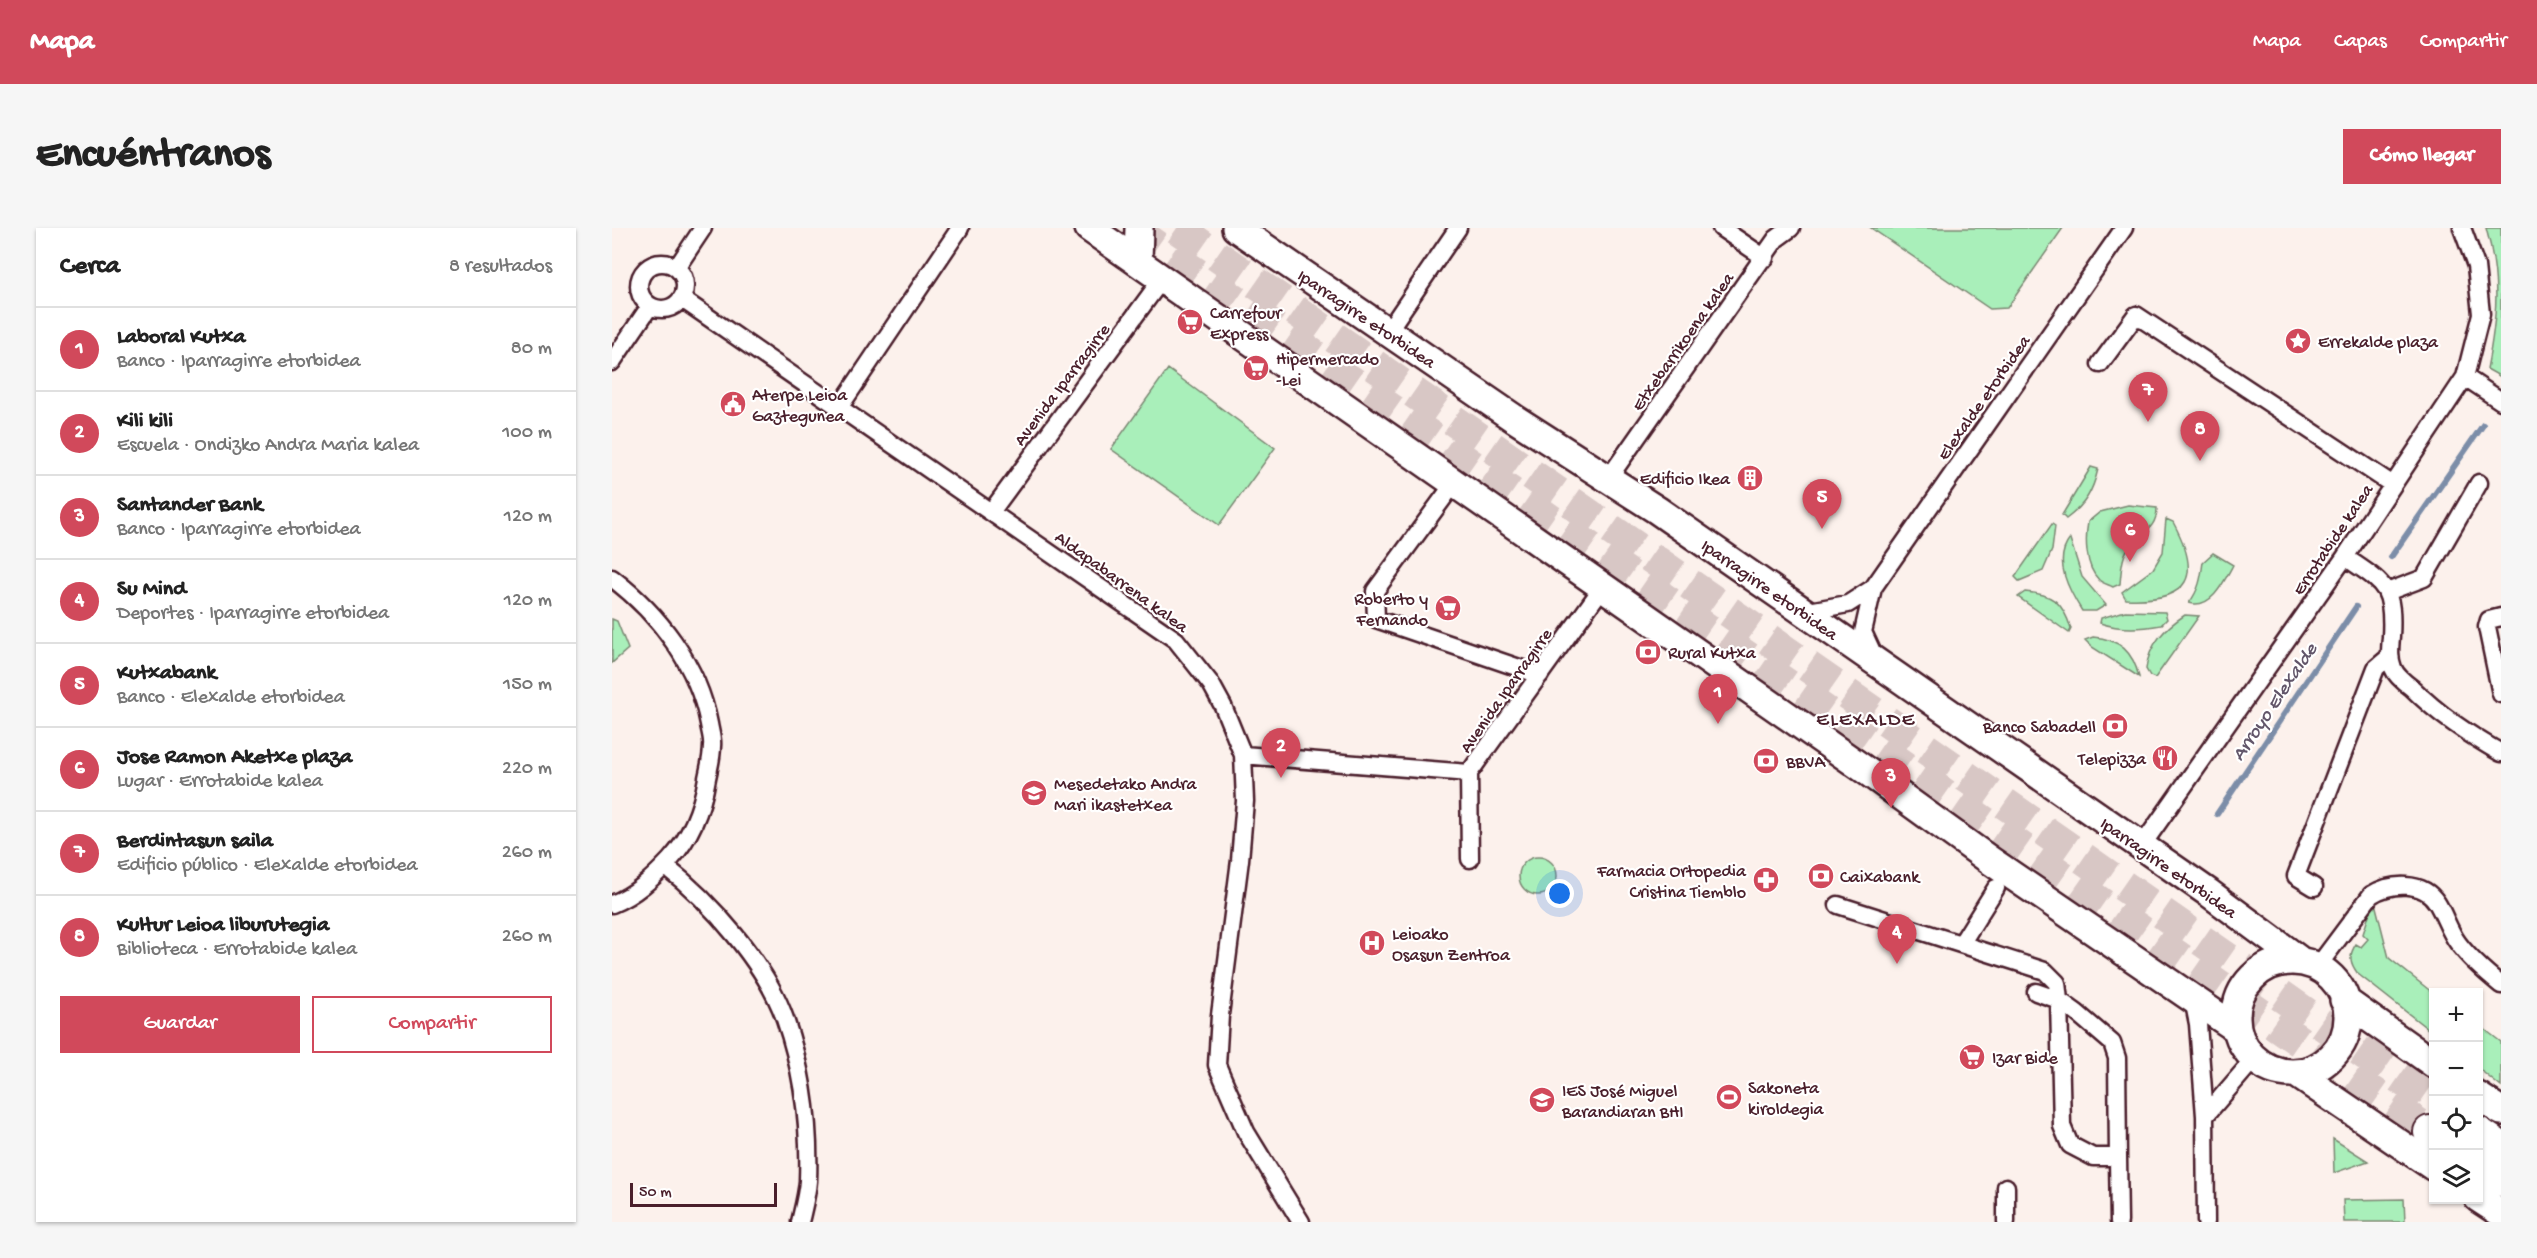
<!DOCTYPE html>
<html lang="es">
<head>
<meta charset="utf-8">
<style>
	body { margin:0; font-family:"Gochi Hand",sans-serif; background:#f6f6f6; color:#222 }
	.controls { position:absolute; right:18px; bottom:18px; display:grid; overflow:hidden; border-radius:0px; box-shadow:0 2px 4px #0004 }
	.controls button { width:54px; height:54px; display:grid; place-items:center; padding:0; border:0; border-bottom:2px solid #e0e0e0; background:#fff; color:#222; font:30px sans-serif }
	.scale { position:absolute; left:18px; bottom:15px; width:147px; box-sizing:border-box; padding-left:6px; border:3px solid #4a1f2b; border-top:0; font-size:16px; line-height:21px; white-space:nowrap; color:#4a1f2b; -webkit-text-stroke:4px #fff; paint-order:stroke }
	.you { position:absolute; left:948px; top:666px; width:21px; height:21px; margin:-15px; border:4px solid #fff; border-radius:50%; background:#1a73e8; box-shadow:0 0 0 9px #1a73e833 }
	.badge { display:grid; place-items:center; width:39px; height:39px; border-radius:50%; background:#d1495b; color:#fff; font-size:20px; font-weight:700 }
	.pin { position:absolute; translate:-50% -50px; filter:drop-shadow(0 2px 3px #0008) }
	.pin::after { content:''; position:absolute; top:32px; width:21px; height:18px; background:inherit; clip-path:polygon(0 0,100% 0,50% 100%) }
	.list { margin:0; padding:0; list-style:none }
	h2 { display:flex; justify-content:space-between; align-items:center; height:78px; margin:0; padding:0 24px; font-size:26px }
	h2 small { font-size:20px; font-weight:400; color:#767676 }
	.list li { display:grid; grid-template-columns:39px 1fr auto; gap:18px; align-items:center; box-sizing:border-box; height:84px; padding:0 24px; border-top:2px solid #e0e0e0 }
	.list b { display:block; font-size:22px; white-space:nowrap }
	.list p { margin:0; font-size:20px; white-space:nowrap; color:#767676 }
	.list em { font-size:20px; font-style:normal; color:#767676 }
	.actions { display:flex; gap:12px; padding:18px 24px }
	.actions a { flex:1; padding:14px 0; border:2px solid #d1495b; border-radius:0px; text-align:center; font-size:21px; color:#d1495b }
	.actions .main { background:#d1495b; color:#fff }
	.icon { flex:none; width:33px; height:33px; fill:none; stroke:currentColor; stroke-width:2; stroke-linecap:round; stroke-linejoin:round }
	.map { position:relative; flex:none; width:1889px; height:994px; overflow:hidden; border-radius:0px }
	header { display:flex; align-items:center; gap:36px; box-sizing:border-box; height:84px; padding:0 30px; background:#d1495b; color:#fff }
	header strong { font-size:28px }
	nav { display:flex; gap:33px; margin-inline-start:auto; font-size:21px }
	.intro { display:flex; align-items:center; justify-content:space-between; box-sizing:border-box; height:144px; padding:0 36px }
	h1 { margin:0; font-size:42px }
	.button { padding:15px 27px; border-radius:0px; background:#d1495b; color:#fff; font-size:21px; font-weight:700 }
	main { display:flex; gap:36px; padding:0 36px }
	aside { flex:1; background:#fff; border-radius:0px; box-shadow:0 2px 4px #0004 }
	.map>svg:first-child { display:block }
</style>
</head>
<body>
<header>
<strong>Mapa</strong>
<nav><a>Mapa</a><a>Capas</a><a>Compartir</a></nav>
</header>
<div class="intro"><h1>Encuéntranos</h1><a class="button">Cómo llegar</a></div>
<main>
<aside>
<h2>Cerca<small>8 resultados</small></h2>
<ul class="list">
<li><span class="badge">1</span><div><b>Laboral Kutxa</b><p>Banco · Iparragirre etorbidea</p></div><em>80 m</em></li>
<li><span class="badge">2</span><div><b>Kili kili</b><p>Escuela · Ondizko Andra Maria kalea</p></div><em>100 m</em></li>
<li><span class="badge">3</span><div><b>Santander Bank</b><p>Banco · Iparragirre etorbidea</p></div><em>120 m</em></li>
<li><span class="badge">4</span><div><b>Su Mind</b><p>Deportes · Iparragirre etorbidea</p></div><em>120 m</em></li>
<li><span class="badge">5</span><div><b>Kutxabank</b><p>Banco · Elexalde etorbidea</p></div><em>150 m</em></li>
<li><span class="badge">6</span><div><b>Jose Ramon Aketxe plaza</b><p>Lugar · Errotabide kalea</p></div><em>220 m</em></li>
<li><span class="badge">7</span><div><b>Berdintasun saila</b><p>Edificio público · Elexalde etorbidea</p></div><em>260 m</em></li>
<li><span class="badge">8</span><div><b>Kultur Leioa liburutegia</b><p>Biblioteca · Errotabide kalea</p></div><em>260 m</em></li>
</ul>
<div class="actions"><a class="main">Guardar</a><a>Compartir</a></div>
</aside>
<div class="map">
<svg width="1889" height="994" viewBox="0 0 1889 994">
	<rect width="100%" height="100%" fill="#fcf1ec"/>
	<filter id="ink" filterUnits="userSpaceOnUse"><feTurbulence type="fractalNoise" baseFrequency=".0167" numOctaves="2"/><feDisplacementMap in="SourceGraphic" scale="12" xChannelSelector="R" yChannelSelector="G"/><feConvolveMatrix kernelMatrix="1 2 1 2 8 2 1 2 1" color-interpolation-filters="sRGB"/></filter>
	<g filter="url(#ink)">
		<!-- green -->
		<path fill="#a9efba" stroke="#7a8772" stroke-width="1.5" d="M 1259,0 L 1451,0 L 1395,80 L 1378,81 Z
			M 1874,0 L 1889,0 L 1889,149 L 1875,141 C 1885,90 1889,51 1874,0 Z
			M 556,141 L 663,220 L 607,297 L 499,221 Z
			M 1479,239 L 1486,241 C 1481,263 1473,277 1454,291 L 1450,287 Z
			M 1516,277 L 1545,280 C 1545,304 1525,305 1515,322 C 1509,331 1509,346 1508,356 L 1501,359 C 1497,357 1490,355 1487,352 C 1473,338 1473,311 1476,294 L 1488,284 Z
			M 1554,291 L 1561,294 C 1591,349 1578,374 1514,371 L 1510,364 L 1541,341 L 1551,324 Z
			M 1440,296 L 1443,298 L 1440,322 L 1431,343 L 1407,353 L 1403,349 Z
			M 1458,311 L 1470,349 L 1494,377 L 1484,383 L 1470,383 C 1458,364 1440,333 1458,311 Z
			M 1601,325 L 1621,337 C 1612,354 1599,382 1577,375 C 1587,362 1589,350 1591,334 Z
			M 1413,364 C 1441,366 1451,374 1459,401 L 1457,405 L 1406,369 Z
			M 1513,383 L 1553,384 L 1555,391 L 1549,397 C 1528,401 1508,402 1488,395 L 1489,390 Z
			M 1573,387 L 1587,388 L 1543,450 L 1538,448 L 1534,441 C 1537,416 1553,400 1573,387 Z
			M 0,391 L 5,393 L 16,421 L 0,435 Z
			M 1481,409 C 1508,411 1521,424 1527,449 L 1480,419 L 1473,412 Z
			M907 648a19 19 0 1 1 38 0a19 19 0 1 1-38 0Z
			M 1762,671 L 1777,730 L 1821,765 L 1821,805 L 1746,746 C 1738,735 1736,728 1744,716 L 1749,719 L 1756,711 L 1751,706 Z
			M 1867,797 L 1889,814 L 1889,859 L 1867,841 Z
			M 1721,911 L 1756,933 L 1722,945 Z
			M 1792,971 L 1793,994 L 1732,994 L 1731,972 Z"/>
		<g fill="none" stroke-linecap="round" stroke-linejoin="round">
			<!-- stream -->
			<path stroke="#7b8da8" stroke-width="6" d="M 1779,329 L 1871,197
				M 1605,586 L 1744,379"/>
			<!-- highway-tunnel -->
			<path stroke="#d8c7c5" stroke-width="32" stroke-dasharray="32 16" stroke-linecap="butt" d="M 519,0 L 1818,904
				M 565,0 L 1822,874"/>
			<defs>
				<path id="street" d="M 1109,0 L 1153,30
					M27 58a23 23 0 1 1 46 0a23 23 0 1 1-46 0Z
					M 65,39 L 91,0
					M 70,71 L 564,412 L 599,456 L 611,478 L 631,527 L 633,573 L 628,632 L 608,787 L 605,837 L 634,904 L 689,994
					M 776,103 L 846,0
					M 0,134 L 38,78
					M 1488,136 L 1524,87 L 1781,257
					M 1853,149 L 1889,173
					M 227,180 L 348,0
					M 996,251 L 1164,11 L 1179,0
					M 835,265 L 763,363 L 764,391 L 928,447
					M 379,284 L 550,51
					M 1733,329 C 1772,356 1782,357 1779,409 C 1778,420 1777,430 1781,440 C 1784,448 1793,455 1800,460 C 1827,487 1856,506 1889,525
					M 0,350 C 47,386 86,437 97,496 C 98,503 101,511 100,518 C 100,529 97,540 95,550 C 90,581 79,609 58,632 C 41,650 23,667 0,676
					M 1261,360 L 1251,404 L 1263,430
					M 1775,364 L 1812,350 L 1867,255
					M 1191,384 L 1236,376 L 1261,360 L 1512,0
					M 1889,389 L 1877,392 L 1875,399 L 1889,466
					M 631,527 L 857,545
					M 1529,619 L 1733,329 L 1853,149 L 1869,86 L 1864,38 L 1850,0
					M 858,631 L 857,545 L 990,360
					M 53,638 C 98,673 154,736 173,791 C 191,843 198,899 196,953 C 195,967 191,981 188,994
					M 1702,659 L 1684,648 L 1764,440 L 1777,429
					M 1226,677 L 1433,743 L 1445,755 L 1447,772 L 1450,898 L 1458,917 L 1481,929 L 1506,929 L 1505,830 L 1500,815 L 1465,785 L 1447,772 L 1424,764
					M 1349,716 L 1384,660
					M 1706,738 L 1759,667 C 1778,655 1811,652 1825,675 C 1833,688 1837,703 1846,715 C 1858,731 1874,745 1889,757
					M 1581,771 L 1586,796 L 1593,888
					M 1506,929 L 1507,994
					M 1394,959 L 1394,994
					M 1594,994 L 1593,888 L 1642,831"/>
				<path id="primary" d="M 477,0 L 1256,544 L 1379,633 L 1625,801
					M 624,0 L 903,191 L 1045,282 L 1597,665 L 1686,731
					M 526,33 L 527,0
					M1624 789a56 56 0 1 1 112 0a56 56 0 1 1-112 0Z
					M 1732,772 L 1822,836
					M 1685,846 L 1822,939
					M 1866,868 L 1889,883
					M 1866,970 L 1889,985"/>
				<path id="highway" d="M 1818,904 L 1822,906
					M 1866,905 L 1889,920
					M 1866,937 L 1889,952"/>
			</defs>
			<!-- street casing -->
			<use href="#street" stroke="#4a1f2b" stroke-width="21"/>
			<!-- primary casing -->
			<use href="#primary" stroke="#4a1f2b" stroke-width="32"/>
			<!-- highway casing -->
			<use href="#highway" stroke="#4a1f2b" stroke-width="36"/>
			<!-- street -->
			<use href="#street" stroke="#fff" stroke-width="16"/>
			<!-- primary -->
			<use href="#primary" stroke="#fff" stroke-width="27"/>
			<!-- highway -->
			<use href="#highway" stroke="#fff" stroke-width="32"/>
		</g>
	</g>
	<!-- icons -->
	<defs>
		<symbol id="supermarket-disc" viewBox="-11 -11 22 22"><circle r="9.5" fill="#d1495b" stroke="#fff"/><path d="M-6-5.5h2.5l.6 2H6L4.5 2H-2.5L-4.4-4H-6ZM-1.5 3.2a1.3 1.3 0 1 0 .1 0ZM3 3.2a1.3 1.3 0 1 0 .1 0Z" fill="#fff"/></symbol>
		<symbol id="sight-disc" viewBox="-11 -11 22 22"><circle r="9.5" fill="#d1495b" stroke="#fff"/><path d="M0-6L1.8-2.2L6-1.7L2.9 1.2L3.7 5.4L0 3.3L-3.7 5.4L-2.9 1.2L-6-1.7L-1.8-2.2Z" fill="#fff"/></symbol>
		<symbol id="civic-disc" viewBox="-11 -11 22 22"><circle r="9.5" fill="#d1495b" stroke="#fff"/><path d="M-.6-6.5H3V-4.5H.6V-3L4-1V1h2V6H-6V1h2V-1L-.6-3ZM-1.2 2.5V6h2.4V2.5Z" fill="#fff"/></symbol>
		<symbol id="building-disc" viewBox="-11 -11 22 22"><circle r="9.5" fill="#d1495b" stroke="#fff"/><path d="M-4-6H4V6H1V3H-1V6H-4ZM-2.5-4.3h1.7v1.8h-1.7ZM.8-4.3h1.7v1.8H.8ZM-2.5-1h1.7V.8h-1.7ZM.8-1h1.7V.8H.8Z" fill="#fff"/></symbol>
		<symbol id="bank-disc" viewBox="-11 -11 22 22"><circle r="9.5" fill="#d1495b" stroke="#fff"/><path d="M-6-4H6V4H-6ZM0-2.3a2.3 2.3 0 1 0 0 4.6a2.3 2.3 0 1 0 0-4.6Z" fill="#fff"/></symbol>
		<symbol id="restaurant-disc" viewBox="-11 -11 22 22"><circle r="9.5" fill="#d1495b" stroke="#fff"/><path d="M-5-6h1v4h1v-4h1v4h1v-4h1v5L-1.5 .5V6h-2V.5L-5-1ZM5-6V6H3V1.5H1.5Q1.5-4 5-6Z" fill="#fff"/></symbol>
		<symbol id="school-disc" viewBox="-11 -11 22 22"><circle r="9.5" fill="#d1495b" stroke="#fff"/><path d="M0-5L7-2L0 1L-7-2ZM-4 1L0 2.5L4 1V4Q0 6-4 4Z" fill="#fff"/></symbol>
		<symbol id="pharmacy-disc" viewBox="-11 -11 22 22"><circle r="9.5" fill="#d1495b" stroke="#fff"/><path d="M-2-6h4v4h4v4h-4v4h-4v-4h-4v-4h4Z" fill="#fff"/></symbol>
		<symbol id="hospital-disc" viewBox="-11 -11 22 22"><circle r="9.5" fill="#d1495b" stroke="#fff"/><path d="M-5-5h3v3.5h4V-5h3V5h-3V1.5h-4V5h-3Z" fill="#fff"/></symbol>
		<symbol id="stadium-disc" viewBox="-11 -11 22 22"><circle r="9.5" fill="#d1495b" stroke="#fff"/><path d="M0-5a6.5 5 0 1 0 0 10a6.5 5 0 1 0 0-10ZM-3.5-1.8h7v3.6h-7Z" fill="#fff"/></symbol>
	</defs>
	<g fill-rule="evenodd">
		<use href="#supermarket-disc" x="563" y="79" width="30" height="30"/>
		<use href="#sight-disc" x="1671" y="98" width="30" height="30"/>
		<use href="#supermarket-disc" x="629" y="125" width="30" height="30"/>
		<use href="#civic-disc" x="106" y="161" width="30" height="30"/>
		<use href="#building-disc" x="1123" y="235" width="30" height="30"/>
		<use href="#supermarket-disc" x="821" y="365" width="30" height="30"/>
		<use href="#bank-disc" x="1021" y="409" width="30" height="30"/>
		<use href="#bank-disc" x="1488" y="483" width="30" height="30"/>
		<use href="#restaurant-disc" x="1538" y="515" width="30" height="30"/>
		<use href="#bank-disc" x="1139" y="518" width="30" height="30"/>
		<use href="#school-disc" x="407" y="550" width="30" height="30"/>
		<use href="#bank-disc" x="1194" y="633" width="30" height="30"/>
		<use href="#pharmacy-disc" x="1139" y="637" width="30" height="30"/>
		<use href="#hospital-disc" x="745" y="700" width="30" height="30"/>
		<use href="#supermarket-disc" x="1345" y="814" width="30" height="30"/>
		<use href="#stadium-disc" x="1102" y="854" width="30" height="30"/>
		<use href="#school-disc" x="915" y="857" width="30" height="30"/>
	</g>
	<g text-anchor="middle" stroke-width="4.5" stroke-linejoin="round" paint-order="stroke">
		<!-- poi labels -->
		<g font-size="18" fill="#4a1f2b" stroke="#fff" text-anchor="start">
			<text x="598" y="90">Carrefour<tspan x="598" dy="21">Express</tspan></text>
			<text x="1706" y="119">Errekalde plaza</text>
			<text x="664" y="136">Hipermercado<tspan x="664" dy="21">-Lei</tspan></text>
			<text x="140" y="172">Aterpe Leioa<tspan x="140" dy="21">Gaztegunea</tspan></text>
			<text x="1118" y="256" text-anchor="end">Edificio Ikea</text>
			<text x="816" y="376" text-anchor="end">Roberto y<tspan x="816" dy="21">Fernando</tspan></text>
			<text x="1056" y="430">Rural Kutxa</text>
			<text x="1484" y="504" text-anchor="end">Banco Sabadell</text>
			<text x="1534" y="536" text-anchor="end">Telepizza</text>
			<text x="1174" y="539">BBVA</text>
			<text x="442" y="561">Mesedetako Andra<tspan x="442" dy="21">Mari ikastetxea</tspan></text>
			<text x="1134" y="648" text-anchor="end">Farmacia Ortopedia<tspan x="1134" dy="21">Cristina Tiemblo</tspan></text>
			<text x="1228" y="654">Caixabank</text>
			<text x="780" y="711">Leioako<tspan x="780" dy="21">Osasun Zentroa</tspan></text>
			<text x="1380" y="835">Izar Bide</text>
			<text x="1136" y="865">Sakoneta<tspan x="1136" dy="21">kiroldegia</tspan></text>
			<text x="950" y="868">IES José Miguel<tspan x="950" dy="21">Barandiaran BHI</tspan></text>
		</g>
		<!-- street labels -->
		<g font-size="18" fill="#4a1f2b" stroke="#fff">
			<text transform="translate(755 90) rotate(34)" y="6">Iparragirre etorbidea</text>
			<text transform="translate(1070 113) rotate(-55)" y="6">Etxebarrikoena kalea</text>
			<text transform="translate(449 156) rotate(-53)" y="6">Avenida Iparragirre</text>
			<text transform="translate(1371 169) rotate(-55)" y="6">Elexalde etorbidea</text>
			<text transform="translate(1720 311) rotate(-56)" y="6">Errotabide kalea</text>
			<text transform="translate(510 353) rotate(36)" y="6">Aldapabarrena kalea</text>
			<text transform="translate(1158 361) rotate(35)" y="6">Iparragirre etorbidea</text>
			<text transform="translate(893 462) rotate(-55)" y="6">Avenida Iparragirre</text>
			<text transform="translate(1557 639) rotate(35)" y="6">Iparragirre etorbidea</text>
		</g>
		<!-- water labels -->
		<g font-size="20" font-style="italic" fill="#62566a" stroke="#fff">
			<text transform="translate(1661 473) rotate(-56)" y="7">Arroyo Elexalde</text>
		</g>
		<!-- neighbourhood labels -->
		<g font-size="20" letter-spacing="1.5" fill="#4a1f2b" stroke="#fff">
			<text x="1254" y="497">ELEXALDE</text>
		</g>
	</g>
</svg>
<div class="controls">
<button>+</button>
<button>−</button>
<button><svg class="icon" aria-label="locate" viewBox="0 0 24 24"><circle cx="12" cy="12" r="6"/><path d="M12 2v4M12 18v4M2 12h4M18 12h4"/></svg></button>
<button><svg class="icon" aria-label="layers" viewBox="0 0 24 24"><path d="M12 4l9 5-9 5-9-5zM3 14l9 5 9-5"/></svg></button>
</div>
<div class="scale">50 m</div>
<div class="you"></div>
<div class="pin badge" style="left:1106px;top:496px">1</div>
<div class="pin badge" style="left:669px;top:550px">2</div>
<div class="pin badge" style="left:1279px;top:580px">3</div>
<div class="pin badge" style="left:1285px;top:736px">4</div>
<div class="pin badge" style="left:1210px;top:301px">5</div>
<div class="pin badge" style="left:1518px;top:334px">6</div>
<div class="pin badge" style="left:1536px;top:194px">7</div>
<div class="pin badge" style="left:1588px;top:233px">8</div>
</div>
</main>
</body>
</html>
